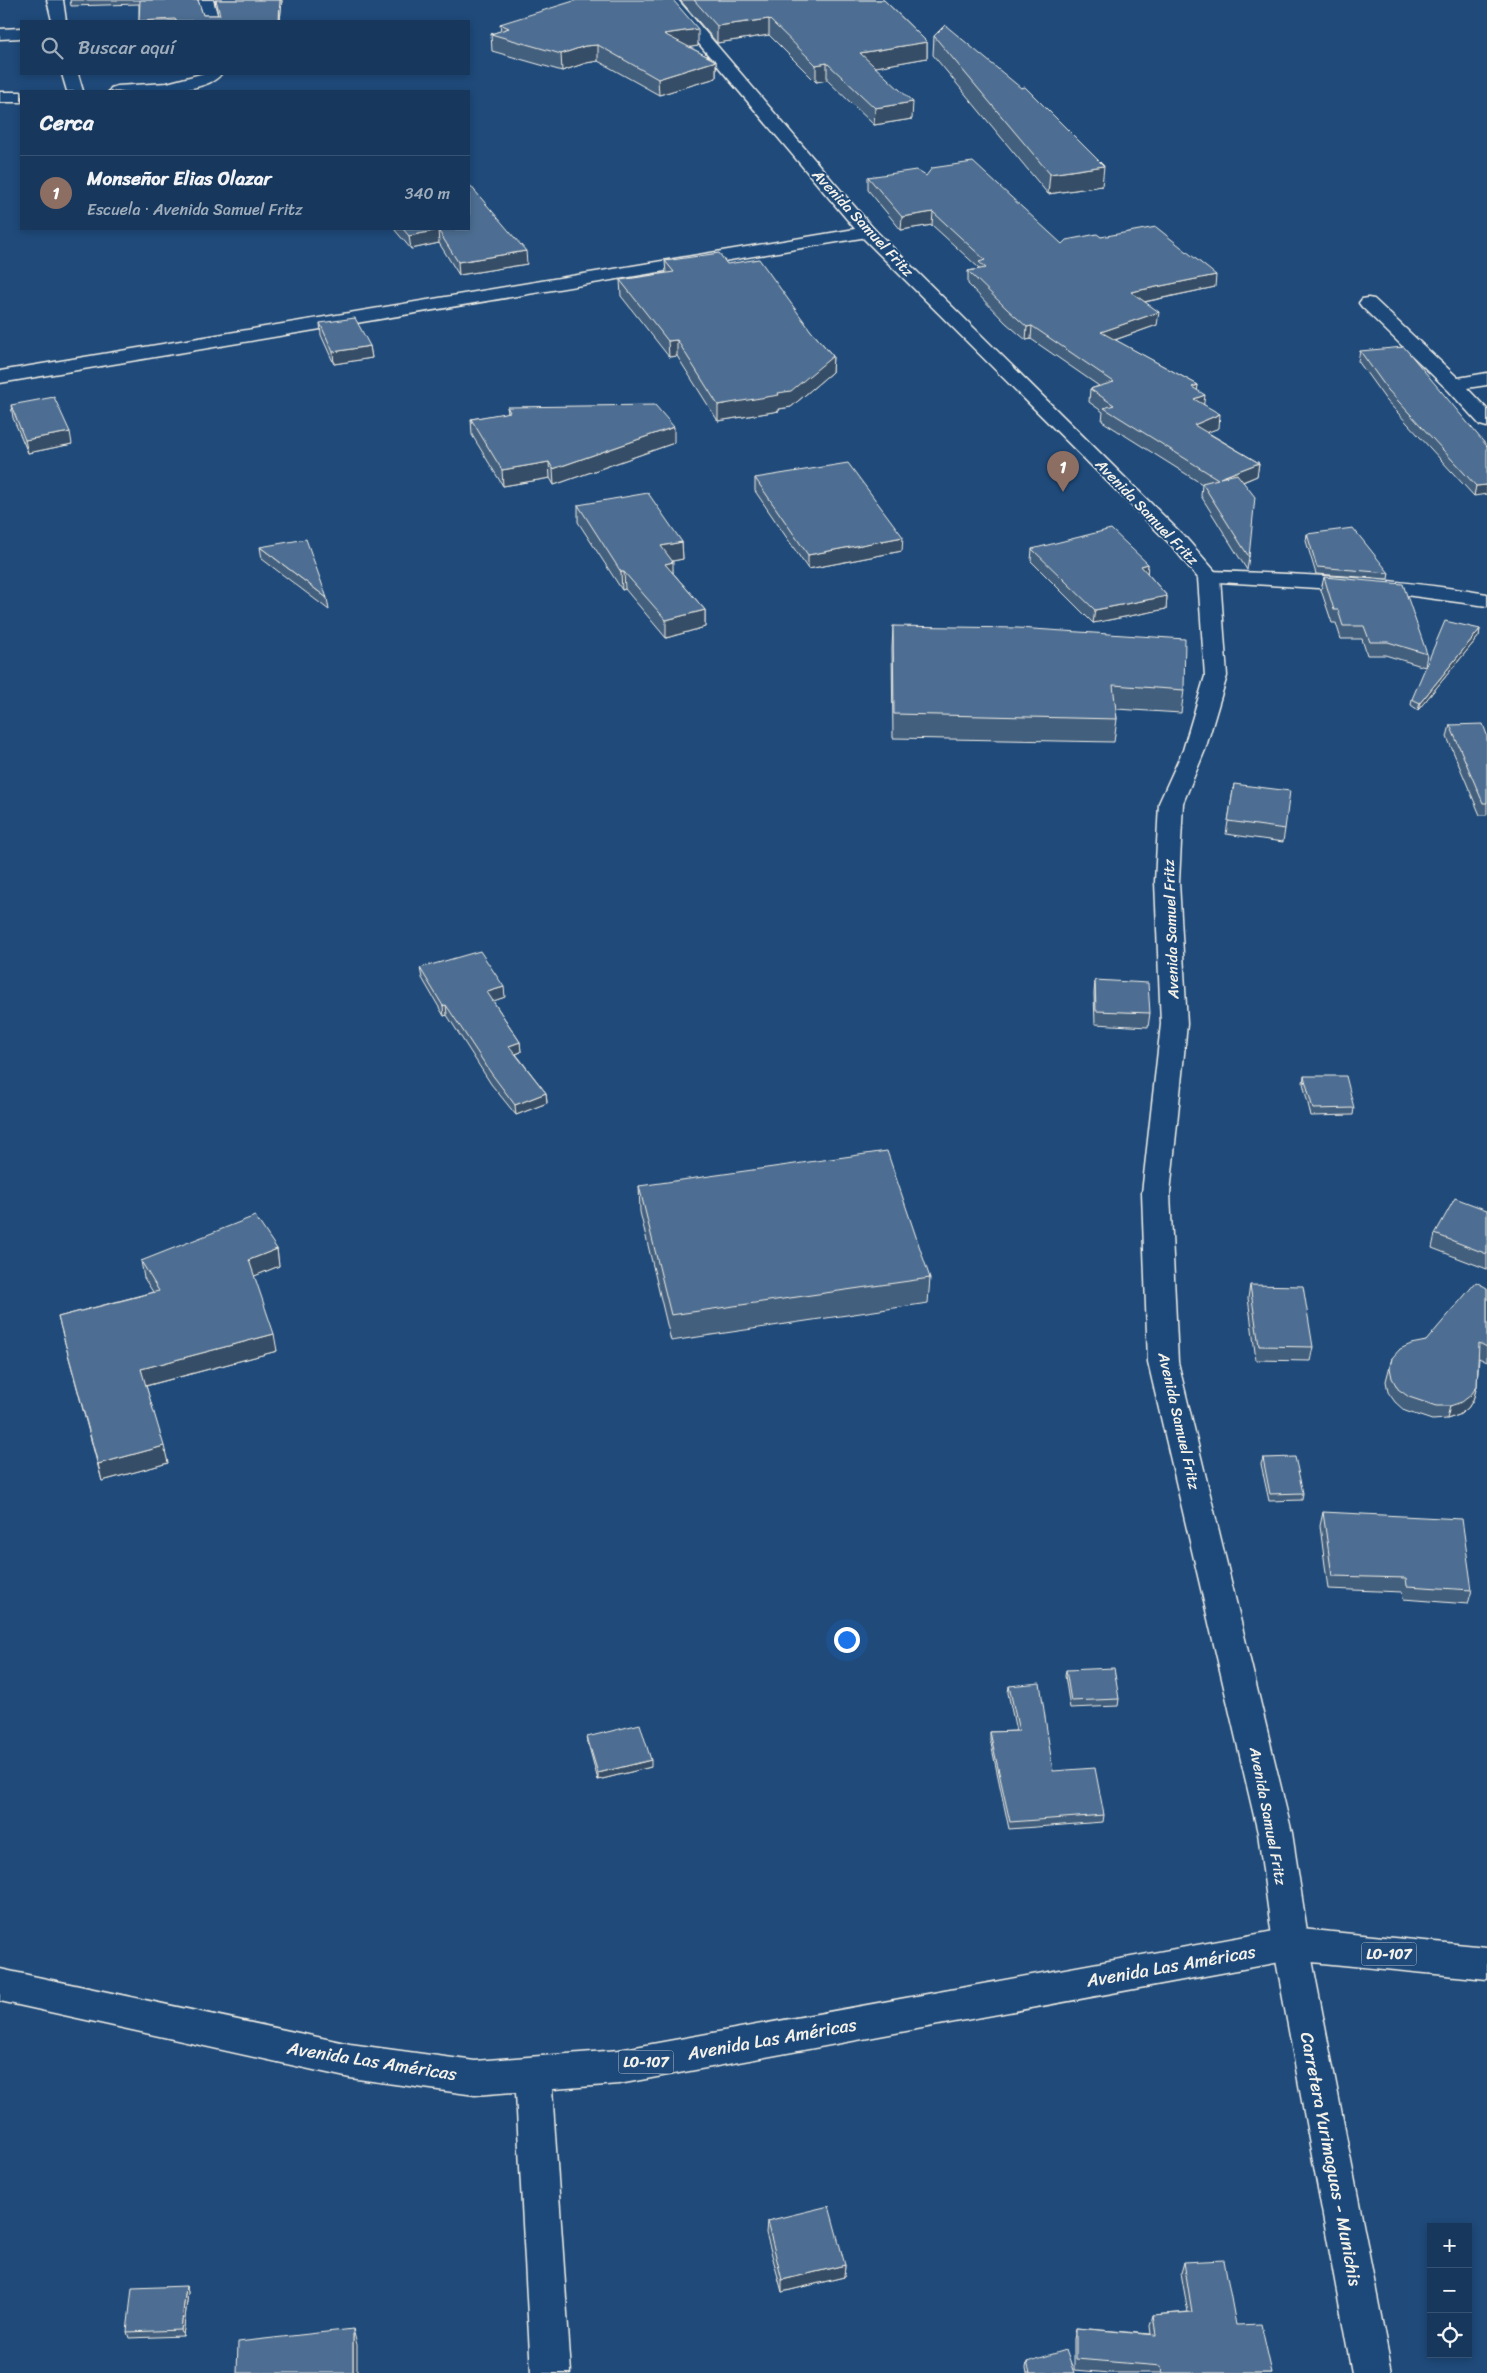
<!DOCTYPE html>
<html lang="es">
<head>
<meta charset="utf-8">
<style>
	body { margin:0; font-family:Sriracha,sans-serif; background:#203f62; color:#f1f3f6 }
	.controls { position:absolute; right:15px; bottom:15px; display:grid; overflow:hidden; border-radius:0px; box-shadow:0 2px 8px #0003 }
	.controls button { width:45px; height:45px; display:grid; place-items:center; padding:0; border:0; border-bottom:1px solid #365272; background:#17385c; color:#f1f3f6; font:25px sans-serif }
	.you { position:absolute; left:846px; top:1639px; width:18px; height:18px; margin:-12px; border:4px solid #fff; border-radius:50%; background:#1a73e8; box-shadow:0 0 0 8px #1a73e833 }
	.badge { display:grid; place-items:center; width:32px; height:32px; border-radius:50%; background:#95b2f1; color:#fff; font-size:16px; font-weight:700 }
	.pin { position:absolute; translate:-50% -41px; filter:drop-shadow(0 1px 2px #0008) }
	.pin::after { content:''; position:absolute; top:26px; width:18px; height:15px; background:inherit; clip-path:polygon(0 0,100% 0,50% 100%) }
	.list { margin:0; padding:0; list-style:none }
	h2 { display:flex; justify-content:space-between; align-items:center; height:65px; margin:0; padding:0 20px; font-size:21px }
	h2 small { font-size:16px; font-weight:400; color:#9eacbb }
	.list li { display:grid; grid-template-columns:32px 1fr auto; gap:15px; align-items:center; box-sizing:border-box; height:75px; padding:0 20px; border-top:1px solid #365272 }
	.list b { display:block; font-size:19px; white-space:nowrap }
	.list p { margin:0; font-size:16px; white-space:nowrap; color:#9eacbb }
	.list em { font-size:16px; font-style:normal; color:#9eacbb }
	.icon { flex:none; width:28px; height:28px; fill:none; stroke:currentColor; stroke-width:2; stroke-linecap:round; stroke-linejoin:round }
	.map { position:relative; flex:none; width:1487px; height:2373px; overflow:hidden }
	.search { position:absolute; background:#17385c; box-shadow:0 2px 8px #0003; left:20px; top:20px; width:450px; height:55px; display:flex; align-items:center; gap:12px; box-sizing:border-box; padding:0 18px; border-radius:0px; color:#9eacbb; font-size:19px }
	.panel { position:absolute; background:#17385c; box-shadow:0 2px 8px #0003; left:20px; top:90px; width:450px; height:140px; border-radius:0px }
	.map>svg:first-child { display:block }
</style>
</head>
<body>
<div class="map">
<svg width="1487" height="2373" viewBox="0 0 1487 2373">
	<rect width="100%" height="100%" fill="#1f4a7a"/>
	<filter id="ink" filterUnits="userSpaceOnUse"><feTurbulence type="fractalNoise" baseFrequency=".02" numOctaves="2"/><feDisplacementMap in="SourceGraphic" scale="10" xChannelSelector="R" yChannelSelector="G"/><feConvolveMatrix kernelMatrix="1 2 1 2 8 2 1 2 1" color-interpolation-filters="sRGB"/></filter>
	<g filter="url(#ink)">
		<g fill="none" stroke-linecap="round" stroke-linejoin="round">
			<defs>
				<path id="street" d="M 47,0 L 63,0 L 66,21 L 52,21 Z
					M 197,0 L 213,0 L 219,21 L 205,21 Z
					M 21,28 L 21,38 L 0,39 L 0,29 Z
					M 62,74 L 78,74 L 83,91 L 67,91 Z
					M 201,74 L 221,74 C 207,95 133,93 109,91 L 111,88 L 117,86 L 167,83 Z
					M 0,92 L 21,92 L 21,102 L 0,102 Z
					M 867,227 L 873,228 L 876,232 L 873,236 L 0,383 L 0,371 Z
					M 1368,298 L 1374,299 L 1458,378 L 1487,373 L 1487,385 L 1467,388 L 1487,409 L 1487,427 L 1480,425 L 1449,391 L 1362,307 L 1359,303 L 1362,299 Z
					M 1209,571 C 1302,574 1395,578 1487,594 L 1487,606 L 1383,592 L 1202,581 L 1198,577 L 1202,573 Z
					M 533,2057 L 546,2062 L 551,2074 L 571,2373 L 531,2373 L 515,2074 L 520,2062 Z"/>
				<path id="secondary" d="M 662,0 L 678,0 L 873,228 L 1186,538 L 1220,577 L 1227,676 L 1205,750 L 1183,803 L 1179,882 L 1187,1024 L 1170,1193 L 1178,1362 L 1292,1833 L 1309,1944 L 1392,2373 L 1352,2373 L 1273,1944 L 1258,1833 L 1148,1362 L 1142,1193 L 1161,1024 L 1155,882 L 1159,803 L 1183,750 L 1205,676 L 1198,578 L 1172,546 L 861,236 Z"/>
				<path id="primary" d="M 1291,1928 L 1487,1947 L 1487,1979 L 1291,1960 L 619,2084 L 475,2095 L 350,2078 L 0,2001 L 0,1969 L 350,2044 L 475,2061 L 619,2050 Z"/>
			</defs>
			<!-- street casing -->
			<use href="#street" stroke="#f4f1e8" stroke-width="3"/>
			<!-- secondary casing -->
			<use href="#secondary" stroke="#f4f1e8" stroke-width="3"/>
			<!-- primary casing -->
			<use href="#primary" stroke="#f4f1e8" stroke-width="3"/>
			<!-- street -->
			<use href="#street" fill="#1f4a7a" fill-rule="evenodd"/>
			<!-- secondary -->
			<use href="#secondary" fill="#1f4a7a" fill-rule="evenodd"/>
			<!-- primary -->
			<use href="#primary" fill="#1f4a7a" fill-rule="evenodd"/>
		</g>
		<!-- wall -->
		<path fill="#425f7e" stroke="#f4f1e8" d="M 70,0 L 198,0 L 203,15 L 218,15 L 215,0 L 282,0 L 280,21 L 139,21 L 139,4 L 71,6 Z
			M 680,0 L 884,0 L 927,42 L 927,58 L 875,67 L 912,119 L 874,125 L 827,80 L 816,82 L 769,35 L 717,43 Z
			M 500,24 L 698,46 L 689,47 L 716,61 L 716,78 L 659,95 L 598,61 L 586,63 L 562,71 L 492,51 L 491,34 L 501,31 Z
			M 934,36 L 1102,186 L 1048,194 L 933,55 Z
			M 868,177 L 1062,244 L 1101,237 L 1215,287 L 1145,302 L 1157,325 L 1115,340 L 1198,385 L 1197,390 L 1204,405 L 1219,428 L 1207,432 L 1259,463 L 1257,476 L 1243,482 L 1249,557 L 1247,570 L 1201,496 L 1202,484 L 1102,421 L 1103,412 L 1089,402 L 1090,389 L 1099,386 L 1031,339 L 1026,340 L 1006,323 L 968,284 L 968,271 L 979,269 L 979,268 L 932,225 L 901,230 L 868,190 Z
			M 394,229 L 469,229 L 527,264 L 459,275 L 439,243 L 411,249 Z
			M 665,261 L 727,264 L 811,331 L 833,356 L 832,372 L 791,407 L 779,409 L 779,411 L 718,421 L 677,356 L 669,357 L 621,296 L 620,280 L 666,273 Z
			M 320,323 L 370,346 L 372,358 L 334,364 L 321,335 Z
			M 1360,351 L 1487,446 L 1474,496 L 1386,400 L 1358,361 Z
			M 11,405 L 72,444 L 28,453 L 13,418 Z
			M 507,407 L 674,443 L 554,485 L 550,478 L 503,486 L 472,435 L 471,419 L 508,413 Z
			M 755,478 L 902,551 L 808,569 L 755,491 Z
			M 578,505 L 682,542 L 683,559 L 672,561 L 673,573 L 705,610 L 705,627 L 666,638 L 625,589 L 622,590 L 578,522 Z
			M 1307,534 L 1389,573 L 1388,579 L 1316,574 L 1306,541 Z
			M 260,547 L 327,598 L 329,610 L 262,559 Z
			M 1032,549 L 1148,564 L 1147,573 L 1167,596 L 1166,609 L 1093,623 L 1031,561 Z
			M 1324,577 L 1427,654 L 1425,667 L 1385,655 L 1367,655 L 1362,639 L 1341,639 L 1336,623 L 1332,623 L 1321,590 Z
			M 893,626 L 1184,690 L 1181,713 L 1116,709 L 1117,719 L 1114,742 L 893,738 L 892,649 Z
			M 1480,629 L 1479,636 L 1418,710 L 1411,705 L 1412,699 Z
			M 1450,725 L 1487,735 L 1487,815 L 1480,815 L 1447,737 Z
			M 1234,784 L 1285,829 L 1283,842 L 1226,834 Z
			M 420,968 L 505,997 L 493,1001 L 520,1042 L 521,1052 L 516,1054 L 546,1093 L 547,1103 L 516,1115 L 491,1084 L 447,1015 L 444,1016 L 422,978 Z
			M 1095,980 L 1150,1013 L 1148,1027 L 1095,1024 L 1094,994 Z
			M 1304,1076 L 1354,1108 L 1353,1115 L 1311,1116 L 1303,1083 Z
			M 639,1186 L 930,1278 L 928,1303 L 671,1341 L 640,1212 Z
			M 1487,1210 L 1487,1269 L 1432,1248 L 1435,1234 Z
			M 277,1249 L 279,1266 L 254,1276 L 277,1351 L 146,1386 L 168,1463 L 102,1481 L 58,1317 L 153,1292 L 144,1278 L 141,1261 Z
			M 1250,1285 L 1313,1347 L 1310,1361 L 1256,1360 L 1248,1298 Z
			M 1487,1288 L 1487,1362 L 1479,1358 L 1477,1386 L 1473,1400 L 1468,1408 L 1459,1415 L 1447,1419 L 1432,1420 L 1405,1411 L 1395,1402 L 1388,1392 L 1386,1381 L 1392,1358 L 1426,1341 Z
			M 1263,1458 L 1303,1493 L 1302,1500 L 1269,1501 L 1261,1464 Z
			M 1323,1512 L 1472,1590 L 1468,1604 L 1403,1599 L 1402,1592 L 1328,1589 L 1320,1526 Z
			M 1066,1670 L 1119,1699 L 1118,1706 L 1070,1708 L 1065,1676 Z
			M 1009,1686 L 1053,1771 L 1104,1815 L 1103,1822 L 1009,1829 L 990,1739 L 990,1732 L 1016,1731 L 1008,1693 Z
			M 587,1737 L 651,1767 L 598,1780 L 588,1743 Z
			M 767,2221 L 845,2265 L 844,2277 L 782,2292 L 766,2233 Z
			M 1184,2262 L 1236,2325 L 1272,2373 L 1110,2373 L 1074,2370 L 1074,2339 L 1076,2328 L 1151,2334 L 1150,2326 L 1153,2315 L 1188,2312 L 1181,2273 Z
			M 186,2286 L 188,2292 L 183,2336 L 129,2338 L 127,2332 Z
			M 1027,2362 L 1074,2373 L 1027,2373 L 1026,2368 Z"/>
		<!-- shaded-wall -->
		<path fill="#364d66" stroke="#f4f1e8" d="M 280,0 L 282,0 L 280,21 L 279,21 Z
			M 769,19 L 769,35 L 717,43 L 717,26 Z
			M 698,29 L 698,46 L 665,51 L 664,34 Z
			M 927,42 L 927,58 L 859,70 L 860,53 Z
			M 598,45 L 598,61 L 586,63 L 562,71 L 561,54 L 585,46 Z
			M 716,61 L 716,78 L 659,95 L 658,79 Z
			M 827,63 L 827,80 L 816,82 L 816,65 Z
			M 913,102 L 912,119 L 874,125 L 875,108 Z
			M 1104,166 L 1102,186 L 1048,194 L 1050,174 Z
			M 933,212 L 932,225 L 901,230 L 902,217 Z
			M 438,230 L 439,243 L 411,249 L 409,236 Z
			M 526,251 L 527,264 L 459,275 L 458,262 Z
			M 1216,275 L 1215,287 L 1129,305 L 1131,292 Z
			M 1159,312 L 1157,325 L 1100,345 L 1101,332 Z
			M 1032,326 L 1031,339 L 1026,340 L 1027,327 Z
			M 677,340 L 677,356 L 669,357 L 668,341 Z
			M 370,346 L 372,358 L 334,364 L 333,352 Z
			M 833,356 L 832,372 L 791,407 L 779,409 L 779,411 L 718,421 L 718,405 L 778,393 Z
			M 1198,385 L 1196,398 L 1192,387 Z
			M 1205,395 L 1203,409 L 1194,399 Z
			M 1220,414 L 1219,428 L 1193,438 L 1194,425 Z
			M 674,427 L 674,443 L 554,485 L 553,469 Z
			M 70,432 L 72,444 L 28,453 L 25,440 Z
			M 549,462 L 550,478 L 503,486 L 502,470 Z
			M 1259,463 L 1257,476 L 1218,492 L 1220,478 Z
			M 1487,485 L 1487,494 L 1474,496 L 1476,486 Z
			M 903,537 L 902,551 L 808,569 L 808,555 Z
			M 682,542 L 683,559 L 662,563 L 661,546 Z
			M 673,562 L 673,580 L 665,564 Z
			M 1148,564 L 1147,576 L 1141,566 Z
			M 621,572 L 624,572 L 625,589 L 622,590 Z
			M 1167,596 L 1166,609 L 1093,623 L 1095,610 Z
			M 705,610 L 705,627 L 666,638 L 666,620 Z
			M 1480,629 L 1479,636 L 1418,710 L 1420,703 Z
			M 504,987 L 505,997 L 488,1003 L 487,992 Z
			M 446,1005 L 447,1015 L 444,1016 L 443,1006 Z
			M 520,1042 L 521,1052 L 510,1056 L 509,1046 Z
			M 546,1093 L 547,1103 L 516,1115 L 515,1105 Z
			M 277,1249 L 279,1266 L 252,1277 L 249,1260 Z
			M 274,1334 L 277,1351 L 145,1386 L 141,1369 Z
			M 1477,1386 L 1473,1400 L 1468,1408 L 1459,1415 L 1447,1419 L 1450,1406 Z
			M 164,1446 L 168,1463 L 102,1481 L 98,1464 Z
			M 651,1760 L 651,1767 L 598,1780 L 598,1773 Z
			M 845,2265 L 844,2277 L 782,2292 L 782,2280 Z
			M 186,2286 L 188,2292 L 183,2336 L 181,2330 Z
			M 353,2329 L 357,2345 L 357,2373 L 353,2373 Z"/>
		<!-- building -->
		<path fill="#4d6e92" stroke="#f4f1e8" d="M 140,0 L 198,0 L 203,15 L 220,15 L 216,0 L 280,0 L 279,21 L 176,21 L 175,19 L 139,21 Z
			M 577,0 L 673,0 L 698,29 L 664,34 L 716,61 L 658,79 L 598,45 L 585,46 L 561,54 L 491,34 L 509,28 L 500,24 Z
			M 694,0 L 884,0 L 927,42 L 860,53 L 913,102 L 875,108 L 827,63 L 816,65 L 769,19 L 717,26 Z
			M 945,25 L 1021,88 L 1025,87 L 1104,166 L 1050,174 L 934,36 Z
			M 973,162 L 1062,244 L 1066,240 L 1097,234 L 1101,237 L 1156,227 L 1216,275 L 1131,292 L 1159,312 L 1101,332 L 1198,385 L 1192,387 L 1205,395 L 1194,399 L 1220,414 L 1194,425 L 1259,463 L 1220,478 L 1237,474 L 1255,497 L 1249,557 L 1202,483 L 1218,479 L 1104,408 L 1114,405 L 1090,389 L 1114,382 L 1032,326 L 1027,327 L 1007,309 L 968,271 L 986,268 L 979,262 L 985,260 L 933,212 L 902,217 L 868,177 L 916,170 L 926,176 L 932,168 Z
			M 469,184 L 526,251 L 458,262 L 438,230 L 409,236 L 403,229 L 469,229 Z
			M 719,253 L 727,264 L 759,259 L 811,331 L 833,356 L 791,391 L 778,393 L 779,395 L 718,405 L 677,340 L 668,341 L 620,280 L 674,272 L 665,261 Z
			M 355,318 L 370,346 L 333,352 L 320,323 Z
			M 1404,347 L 1487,446 L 1487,485 L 1476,486 L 1388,390 L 1360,351 Z
			M 54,397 L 70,432 L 25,440 L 11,405 Z
			M 655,405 L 674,427 L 553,469 L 549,462 L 502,470 L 471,419 L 510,412 L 507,407 Z
			M 848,463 L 903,537 L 808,555 L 755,478 Z
			M 648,493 L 682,542 L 661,546 L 673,562 L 665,564 L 705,610 L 666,620 L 624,572 L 621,572 L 578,505 Z
			M 1353,528 L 1389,573 L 1317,567 L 1307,534 Z
			M 1111,529 L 1148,564 L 1141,566 L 1167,596 L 1095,610 L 1032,549 Z
			M 306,539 L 327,598 L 260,547 Z
			M 1324,577 L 1403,584 L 1427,654 L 1388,642 L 1370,642 L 1364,626 L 1343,626 L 1338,610 L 1334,610 Z
			M 1445,621 L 1480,629 L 1420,703 L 1412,699 Z
			M 893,626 L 1018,628 L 1185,639 L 1184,690 L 1113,685 L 1117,719 L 894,714 Z
			M 1483,724 L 1487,735 L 1487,803 L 1483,803 L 1450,725 Z
			M 1234,784 L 1290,791 L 1285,829 L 1228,821 Z
			M 480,951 L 504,987 L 487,992 L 520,1042 L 509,1046 L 546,1093 L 515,1105 L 491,1073 L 446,1005 L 443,1006 L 420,968 Z
			M 1095,980 L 1148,983 L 1150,1013 L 1096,1011 Z
			M 1304,1076 L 1346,1076 L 1354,1108 L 1313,1109 Z
			M 887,1151 L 930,1278 L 671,1315 L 639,1186 Z
			M 1455,1198 L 1487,1210 L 1487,1254 L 1435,1234 Z
			M 255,1216 L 277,1249 L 249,1260 L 274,1334 L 141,1369 L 164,1446 L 98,1464 L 58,1317 L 159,1291 L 141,1261 Z
			M 1476,1282 L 1487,1288 L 1487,1347 L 1479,1343 L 1477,1386 L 1471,1395 L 1462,1402 L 1450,1406 L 1436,1406 L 1409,1397 L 1398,1389 L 1392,1378 L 1390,1368 L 1392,1358 L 1400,1349 L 1411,1344 L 1426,1341 Z
			M 1250,1285 L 1303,1286 L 1313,1347 L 1259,1346 Z
			M 1295,1457 L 1303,1493 L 1270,1494 L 1263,1458 Z
			M 1323,1512 L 1462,1519 L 1472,1590 L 1407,1586 L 1406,1578 L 1332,1576 Z
			M 1114,1668 L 1119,1699 L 1071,1701 L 1066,1670 Z
			M 1040,1683 L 1053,1771 L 1095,1768 L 1104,1815 L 1010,1822 L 990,1732 L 1019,1731 L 1009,1686 Z
			M 640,1724 L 651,1760 L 598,1773 L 587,1737 Z
			M 829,2206 L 845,2265 L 782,2280 L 767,2221 Z
			M 1224,2260 L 1236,2325 L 1261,2324 L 1272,2373 L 1162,2373 L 1161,2366 L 1076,2359 L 1076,2328 L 1156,2335 L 1153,2315 L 1192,2312 L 1184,2262 Z
			M 186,2286 L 181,2330 L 127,2332 L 132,2288 Z
			M 353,2329 L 353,2373 L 237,2373 L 238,2342 Z
			M 1066,2350 L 1074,2373 L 1030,2373 L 1027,2362 Z"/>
	</g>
	<g text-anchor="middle" stroke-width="4" stroke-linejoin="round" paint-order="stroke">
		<!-- shield labels -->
		<g fill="#1f4a7a" stroke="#b4bfc7" stroke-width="1">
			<rect x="1361.5" y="1942.5" width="55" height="23" rx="4"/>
			<rect x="618.5" y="2050.5" width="55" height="23" rx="4"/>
		</g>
		<g font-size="14" font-weight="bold" fill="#f4f1e8">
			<text x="1389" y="1959">LO-107</text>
			<text x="646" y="2067">LO-107</text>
		</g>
		<!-- street labels -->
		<g font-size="15" fill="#f4f1e8" stroke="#1f4a7a">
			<text transform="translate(863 223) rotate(47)" y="5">Avenida Samuel Fritz</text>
			<text transform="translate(1147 512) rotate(46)" y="5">Avenida Samuel Fritz</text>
			<text transform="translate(1171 929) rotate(-92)" y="5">Avenida Samuel Fritz</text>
			<text transform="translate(1179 1421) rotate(77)" y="5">Avenida Samuel Fritz</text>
			<text transform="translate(1268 1816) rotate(79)" y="5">Avenida Samuel Fritz</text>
		</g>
		<!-- near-street labels -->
		<g font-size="18" fill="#f4f1e8" stroke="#1f4a7a">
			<text transform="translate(1171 1966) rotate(-10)" y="6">Avenida Las Américas</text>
			<text transform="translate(772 2039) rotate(-10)" y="6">Avenida Las Américas</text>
			<text transform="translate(372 2061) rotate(9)" y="6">Avenida Las Américas</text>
			<text transform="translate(1331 2159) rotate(79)" y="6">Carretera Yurimaguas - Munichis</text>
		</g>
	</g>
</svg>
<div class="controls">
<button>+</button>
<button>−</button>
<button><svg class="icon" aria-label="locate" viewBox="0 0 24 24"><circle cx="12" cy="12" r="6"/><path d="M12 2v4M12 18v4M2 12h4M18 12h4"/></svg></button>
</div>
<div class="you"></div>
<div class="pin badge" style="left:1063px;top:492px;background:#8d6e63">1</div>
<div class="search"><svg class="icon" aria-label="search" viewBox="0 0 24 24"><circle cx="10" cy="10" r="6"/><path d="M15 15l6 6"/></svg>Buscar aquí</div>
<section class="panel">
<h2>Cerca<small></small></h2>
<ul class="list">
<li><span class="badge" style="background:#8d6e63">1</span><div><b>Monseñor Elias Olazar</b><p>Escuela · Avenida Samuel Fritz</p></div><em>340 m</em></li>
</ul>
</section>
</div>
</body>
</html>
